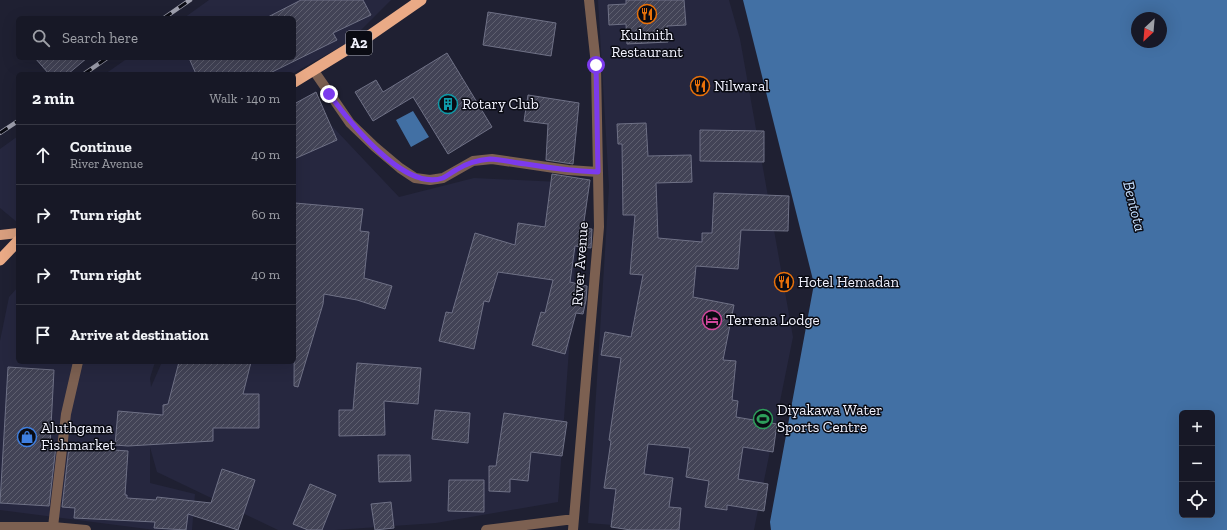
<!DOCTYPE html>
<html lang="en">
<head>
<meta charset="utf-8">
<style>
	body { margin:0; font-family:"Zilla Slab",serif; background:#242532; color:#f1f3f6 }
	.controls { position:absolute; right:12px; bottom:12px; display:grid; overflow:hidden; border-radius:6px; box-shadow:0 4px 16px #0002 }
	.controls button { width:36px; height:36px; display:grid; place-items:center; padding:0; border:0; border-bottom:1px solid #363743; background:#171826; color:#f1f3f6; font:20px sans-serif }
	.compass { position:absolute; left:1131px; top:12px; width:36px; height:36px; border-radius:50%; background:#171826; box-shadow:0 4px 16px #0002; rotate:206deg }
	.stop { position:absolute; width:12px; height:12px; margin:-9px; border:3px solid #7c3aed; border-radius:50%; background:#fff }
	.stop.end { background:#7c3aed; border-color:#fff; box-shadow:0 1px 4px #0008 }
	.list { margin:0; padding:0; list-style:none }
	h2 { display:flex; justify-content:space-between; align-items:center; height:52px; margin:0; padding:0 16px; font-size:17px }
	h2 small { font-size:13px; font-weight:400; color:#9ea0a7 }
	.list li { display:grid; grid-template-columns:26px 1fr auto; gap:12px; align-items:center; box-sizing:border-box; height:60px; padding:0 16px; border-top:1px solid #363743 }
	.list b { display:block; font-size:15px; white-space:nowrap }
	.list p { margin:0; font-size:13px; white-space:nowrap; color:#9ea0a7 }
	.list em { font-size:13px; font-style:normal; color:#9ea0a7 }
	.icon { flex:none; width:22px; height:22px; fill:none; stroke:currentColor; stroke-width:2; stroke-linecap:round; stroke-linejoin:round }
	.map { position:relative; flex:none; width:1227px; height:530px; overflow:hidden }
	.search { position:absolute; background:#171826; box-shadow:0 4px 16px #0002; left:16px; top:16px; width:280px; height:44px; display:flex; align-items:center; gap:10px; box-sizing:border-box; padding:0 14px; border-radius:6px; color:#9ea0a7; font-size:15px }
	.panel { position:absolute; background:#171826; box-shadow:0 4px 16px #0002; left:16px; top:72px; width:280px; height:292px; border-radius:6px }
	.map>svg:first-child { display:block }
</style>
</head>
<body>
<div class="map">
<svg width="1227" height="530" viewBox="0 0 1227 530">
	<defs>
		<pattern id="building-hatch" width="6" height="6" patternUnits="userSpaceOnUse"><rect width="6" height="6" fill="#424356"/><path d="M-1 1l2-2M0 6l6-6M5 7l2-2" fill="none" stroke="#5e5f6f"/></pattern>
	</defs>
	<rect width="100%" height="100%" fill="#1f2032"/>
	<!-- built -->
	<path fill="#26273f" d="M 209,0 L 391,0 L 349,42 L 292,74 L 105,74 L 128,58 L 294,58 L 294,18 L 184,18 Z
		M 598,0 L 729,0 L 740,39 L 793,337 L 754,530 L 675,530 L 588,523 L 609,187 Z
		M 314,107 L 399,197 L 474,178 L 581,183 L 558,502 L 436,523 L 335,530 L 278,530 L 157,472 L 150,447 L 150,483 L 195,494 L 192,530 L 155,530 L 0,510 L 0,341 L 9,297 L 18,287 L 18,362 L 155,362 L 150,378 L 151,387 L 162,362 L 294,362 L 294,114 Z
		M 18,136 L 18,223 L 0,208 L 0,149 Z"/>
	<!-- water -->
	<path fill="#4270a4" fill-rule="evenodd" d="M 743,0 L 1227,0 L 1227,530 L 771,530 L 770,522 L 814,284 ZM 1137,18 L 1161,18 L 1161,42 L 1137,42 ZM 1182,413 L 1212,413 L 1212,515 L 1182,515 Z
		M 413,111 L 429,137 L 411,147 L 396,120 Z"/>
	<!-- building -->
	<path fill="url(#building-hatch)" stroke="#6f7186" d="M 301,0 L 363,0 L 371,15 L 333,33 L 337,40 L 268,74 L 196,74 L 189,58 L 294,58 L 294,18 L 266,18 Z
		M 626,0 L 684,0 L 686,25 L 667,26 L 668,42 L 627,44 L 626,24 L 609,25 L 608,5 L 626,4 Z
		M 488,12 L 556,23 L 551,56 L 483,45 Z
		M 447,53 L 492,127 L 448,154 L 413,97 L 373,121 L 355,92 L 376,80 L 383,92 Z
		M 35,58 L 87,58 L 68,74 L 49,74 Z
		M 316,92 L 337,140 L 294,159 L 294,104 Z
		M 528,95 L 579,103 L 573,164 L 546,160 L 548,124 L 524,121 Z
		M 646,123 L 648,156 L 691,155 L 692,182 L 656,183 L 658,238 L 702,242 L 702,233 L 712,233 L 714,193 L 789,196 L 788,231 L 741,230 L 738,269 L 696,266 L 693,297 L 734,305 L 723,360 L 736,361 L 732,400 L 738,401 L 736,417 L 777,424 L 773,452 L 743,447 L 738,479 L 768,484 L 764,511 L 727,505 L 727,510 L 705,507 L 709,481 L 686,477 L 690,448 L 648,444 L 644,474 L 673,478 L 669,507 L 681,508 L 679,530 L 631,530 L 611,527 L 616,489 L 604,488 L 611,441 L 609,440 L 621,358 L 601,355 L 605,332 L 631,337 L 643,275 L 630,274 L 635,215 L 623,215 L 622,144 L 618,144 L 617,124 Z
		M 700,130 L 764,131 L 764,162 L 700,161 Z
		M 552,174 L 590,180 L 583,228 L 592,229 L 591,248 L 575,246 L 570,282 L 587,286 L 586,300 L 583,314 L 576,313 L 565,354 L 532,345 L 541,312 L 545,313 L 553,280 L 498,272 L 489,302 L 484,301 L 474,349 L 439,341 L 446,312 L 452,313 L 475,233 L 515,245 L 518,223 L 545,227 Z
		M 295,203 L 363,209 L 360,231 L 369,232 L 364,278 L 392,286 L 385,309 L 357,300 L 324,294 L 323,304 L 298,387 L 294,386 Z
		M 179,362 L 251,362 L 243,394 L 259,394 L 259,428 L 213,428 L 213,441 L 128,446 L 115,445 L 118,411 L 163,415 L 163,405 L 168,404 Z
		M 357,363 L 421,368 L 418,404 L 384,401 L 385,435 L 339,436 L 339,410 L 353,410 Z
		M 8,367 L 54,370 L 50,445 L 56,446 L 49,506 L 0,503 Z
		M 435,410 L 470,413 L 468,443 L 432,439 Z
		M 504,413 L 567,422 L 562,456 L 531,452 L 528,481 L 510,479 L 510,492 L 489,491 L 489,466 L 496,466 Z
		M 69,447 L 128,451 L 125,495 L 127,495 L 127,498 L 156,500 L 157,497 L 211,503 L 222,469 L 255,480 L 238,530 L 188,514 L 186,530 L 154,528 L 155,522 L 74,518 L 75,508 L 62,507 Z
		M 378,455 L 410,455 L 411,481 L 379,482 Z
		M 449,480 L 484,480 L 484,512 L 448,511 Z
		M 310,484 L 336,495 L 322,530 L 308,530 L 293,524 Z
		M 391,502 L 394,528 L 375,530 L 371,504 Z"/>
	<g fill="none" stroke-linecap="round" stroke-linejoin="round">
		<!-- service -->
		<path stroke="#7c6051" stroke-width="10" d="M 53,527 L 66,414 L 78,362"/>
		<!-- minor -->
		<path stroke="#7c6051" stroke-width="10" d="M 314,71 L 350,123 L 375,147 L 400,168 L 415,178 L 430,180 L 443,178 L 473,161 L 492,159 L 568,170 L 598,172
			M 0,527 L 53,527 L 86,530
			M 486,530 L 574,519
			M 573,530 L 599,227 L 596,65 L 589,0"/>
		<!-- primary -->
		<path stroke="#d89e7e" stroke-width="10" d="M 0,235 L 18,233"/>
		<!-- trunk -->
		<path stroke="#eaaa86" stroke-width="11" d="M 294,82 L 369,36 L 421,0
			M 0,260 L 18,241"/>
		<defs>
			<path id="rail" d="M 164,18 L 190,0
				M 84,74 L 107,58
				M 0,133 L 18,121"/>
		</defs>
		<!-- rail casing -->
		<use href="#rail" stroke="#9e9fad" stroke-width="4.5"/>
		<!-- rail -->
		<use href="#rail" stroke="#0a0b13" stroke-width="3" stroke-dasharray="9" stroke-linecap="butt"/>
	</g>
	<g fill="none" stroke-linecap="round" stroke-linejoin="round">
		<!-- route -->
		<path stroke="#7c3aed" stroke-width="5" d="M 329,94 C 349,121 404,192 443,178 C 447,176 452,172 456,170 C 467,163 476,160 490,159 C 501,159 514,163 526,164 C 550,168 574,171 598,172 L 596,65"/>
	</g>
	<!-- icons -->
	<defs>
		<symbol id="restaurant-ring" viewBox="-11 -11 22 22"><circle r="9.5" fill="#0a0b13" stroke="#e8710a" stroke-width="1.5"/><path d="M-5-6h1v4h1v-4h1v4h1v-4h1v5L-1.5 .5V6h-2V.5L-5-1ZM5-6V6H3V1.5H1.5Q1.5-4 5-6Z" fill="#e8710a"/></symbol>
		<symbol id="building-ring" viewBox="-11 -11 22 22"><circle r="9.5" fill="#0a0b13" stroke="#0f9aa8" stroke-width="1.5"/><path d="M-4-6H4V6H1V3H-1V6H-4ZM-2.5-4.3h1.7v1.8h-1.7ZM.8-4.3h1.7v1.8H.8ZM-2.5-1h1.7V.8h-1.7ZM.8-1h1.7V.8H.8Z" fill="#0f9aa8"/></symbol>
		<symbol id="hotel-ring" viewBox="-11 -11 22 22"><circle r="9.5" fill="#0a0b13" stroke="#d1479c" stroke-width="1.5"/><path d="M-6-4.5h1.5V1H6V5H4.5V3h-9V5H-6ZM-4 0a1.8 1.8 0 1 1 3.6 0ZM.5 0V-2.5h3Q6-2.5 6 0Z" fill="#d1479c"/></symbol>
		<symbol id="stadium-ring" viewBox="-11 -11 22 22"><circle r="9.5" fill="#0a0b13" stroke="#2e9e5b" stroke-width="1.5"/><path d="M0-5a6.5 5 0 1 0 0 10a6.5 5 0 1 0 0-10ZM-3.5-1.8h7v3.6h-7Z" fill="#2e9e5b"/></symbol>
		<symbol id="shop-ring" viewBox="-11 -11 22 22"><circle r="9.5" fill="#0a0b13" stroke="#3f7fe0" stroke-width="1.5"/><path d="M-5-2.5h2.3a2.7 3.5 0 0 1 5.4 0H5L5.5 6h-11ZM-1.5-2.5h3a1.5 2.3 0 0 0-3 0Z" fill="#3f7fe0"/></symbol>
	</defs>
	<g fill-rule="evenodd">
		<use href="#restaurant-ring" x="636" y="3" width="22" height="22"/>
		<use href="#restaurant-ring" x="689" y="75" width="22" height="22"/>
		<use href="#building-ring" x="437" y="93" width="22" height="22"/>
		<use href="#restaurant-ring" x="773" y="271" width="22" height="22"/>
		<use href="#hotel-ring" x="701" y="309" width="22" height="22"/>
		<use href="#stadium-ring" x="752" y="408" width="22" height="22"/>
		<use href="#shop-ring" x="16" y="426" width="22" height="22"/>
	</g>
	<g text-anchor="middle" stroke-width="3" stroke-linejoin="round" paint-order="stroke">
		<!-- shield labels -->
		<rect fill="#0a0b13" stroke="#acadb8" stroke-width="1" x="346" y="31" width="26" height="24" rx="3"/>
		<g font-size="14" font-weight="bold" fill="#f1f2fe">
			<text x="359" y="48">A2</text>
		</g>
		<!-- poi labels -->
		<g font-size="15" fill="#f1f2fe" stroke="#0a0b13" text-anchor="start">
			<text x="647" y="40" text-anchor="middle">Kulmith<tspan x="647" dy="17">Restaurant</tspan></text>
			<text x="714" y="91">Nilwaral</text>
			<text x="462" y="109">Rotary Club</text>
			<text x="798" y="287">Hotel Hemadan</text>
			<text x="726" y="325">Terrena Lodge</text>
			<text x="777" y="415">Diyakawa Water<tspan x="777" dy="17">Sports Centre</tspan></text>
			<text x="41" y="433">Aluthgama<tspan x="41" dy="17">Fishmarket</tspan></text>
		</g>
		<!-- street labels -->
		<g font-size="15" fill="#f1f2fe" stroke="#0a0b13">
			<text transform="translate(580 264) rotate(-86)" y="5">River Avenue</text>
		</g>
		<!-- water labels -->
		<g font-size="16" font-style="italic" fill="#c3ddfc" stroke="#0a0b13">
			<text transform="translate(1135 206) rotate(76)" y="6">Bentota</text>
		</g>
	</g>
</svg>
<div class="controls">
<button>+</button>
<button>−</button>
<button><svg class="icon" aria-label="locate" viewBox="0 0 24 24"><circle cx="12" cy="12" r="6"/><path d="M12 2v4M12 18v4M2 12h4M18 12h4"/></svg></button>
</div>
<svg class="compass" viewBox="-18 -18 36 36"><path d="M0-13l5 13h-10z" fill="#e53935"/><path d="M0 13l5-13h-10z" fill="#9ea0a7"/></svg>
<div class="stop" style="left:596px;top:65px"></div>
<div class="stop end" style="left:329px;top:94px"></div>
<div class="search"><svg class="icon" aria-label="search" viewBox="0 0 24 24"><circle cx="10" cy="10" r="6"/><path d="M15 15l6 6"/></svg>Search here</div>
<section class="panel">
<h2>2 min<small>Walk · 140 m</small></h2>
<ul class="list">
<li><svg class="icon" aria-label="ahead" viewBox="0 0 24 24"><path d="M12 20V5M6 11l6-6 6 6"/></svg><div><b>Continue</b><p>River Avenue</p></div><em>40 m</em></li>
<li><svg class="icon" aria-label="right" viewBox="0 0 24 24"><path d="M7 20v-9h11M14 6l5 5-5 5"/></svg><div><b>Turn right</b></div><em>60 m</em></li>
<li><svg class="icon" aria-label="right" viewBox="0 0 24 24"><path d="M7 20v-9h11M14 6l5 5-5 5"/></svg><div><b>Turn right</b></div><em>40 m</em></li>
<li><svg class="icon" aria-label="arrive" viewBox="0 0 24 24"><path d="M6 21V4h12l-3 4 3 4H6"/></svg><div><b>Arrive at destination</b></div></li>
</ul>
</section>
</div>
</body>
</html>
